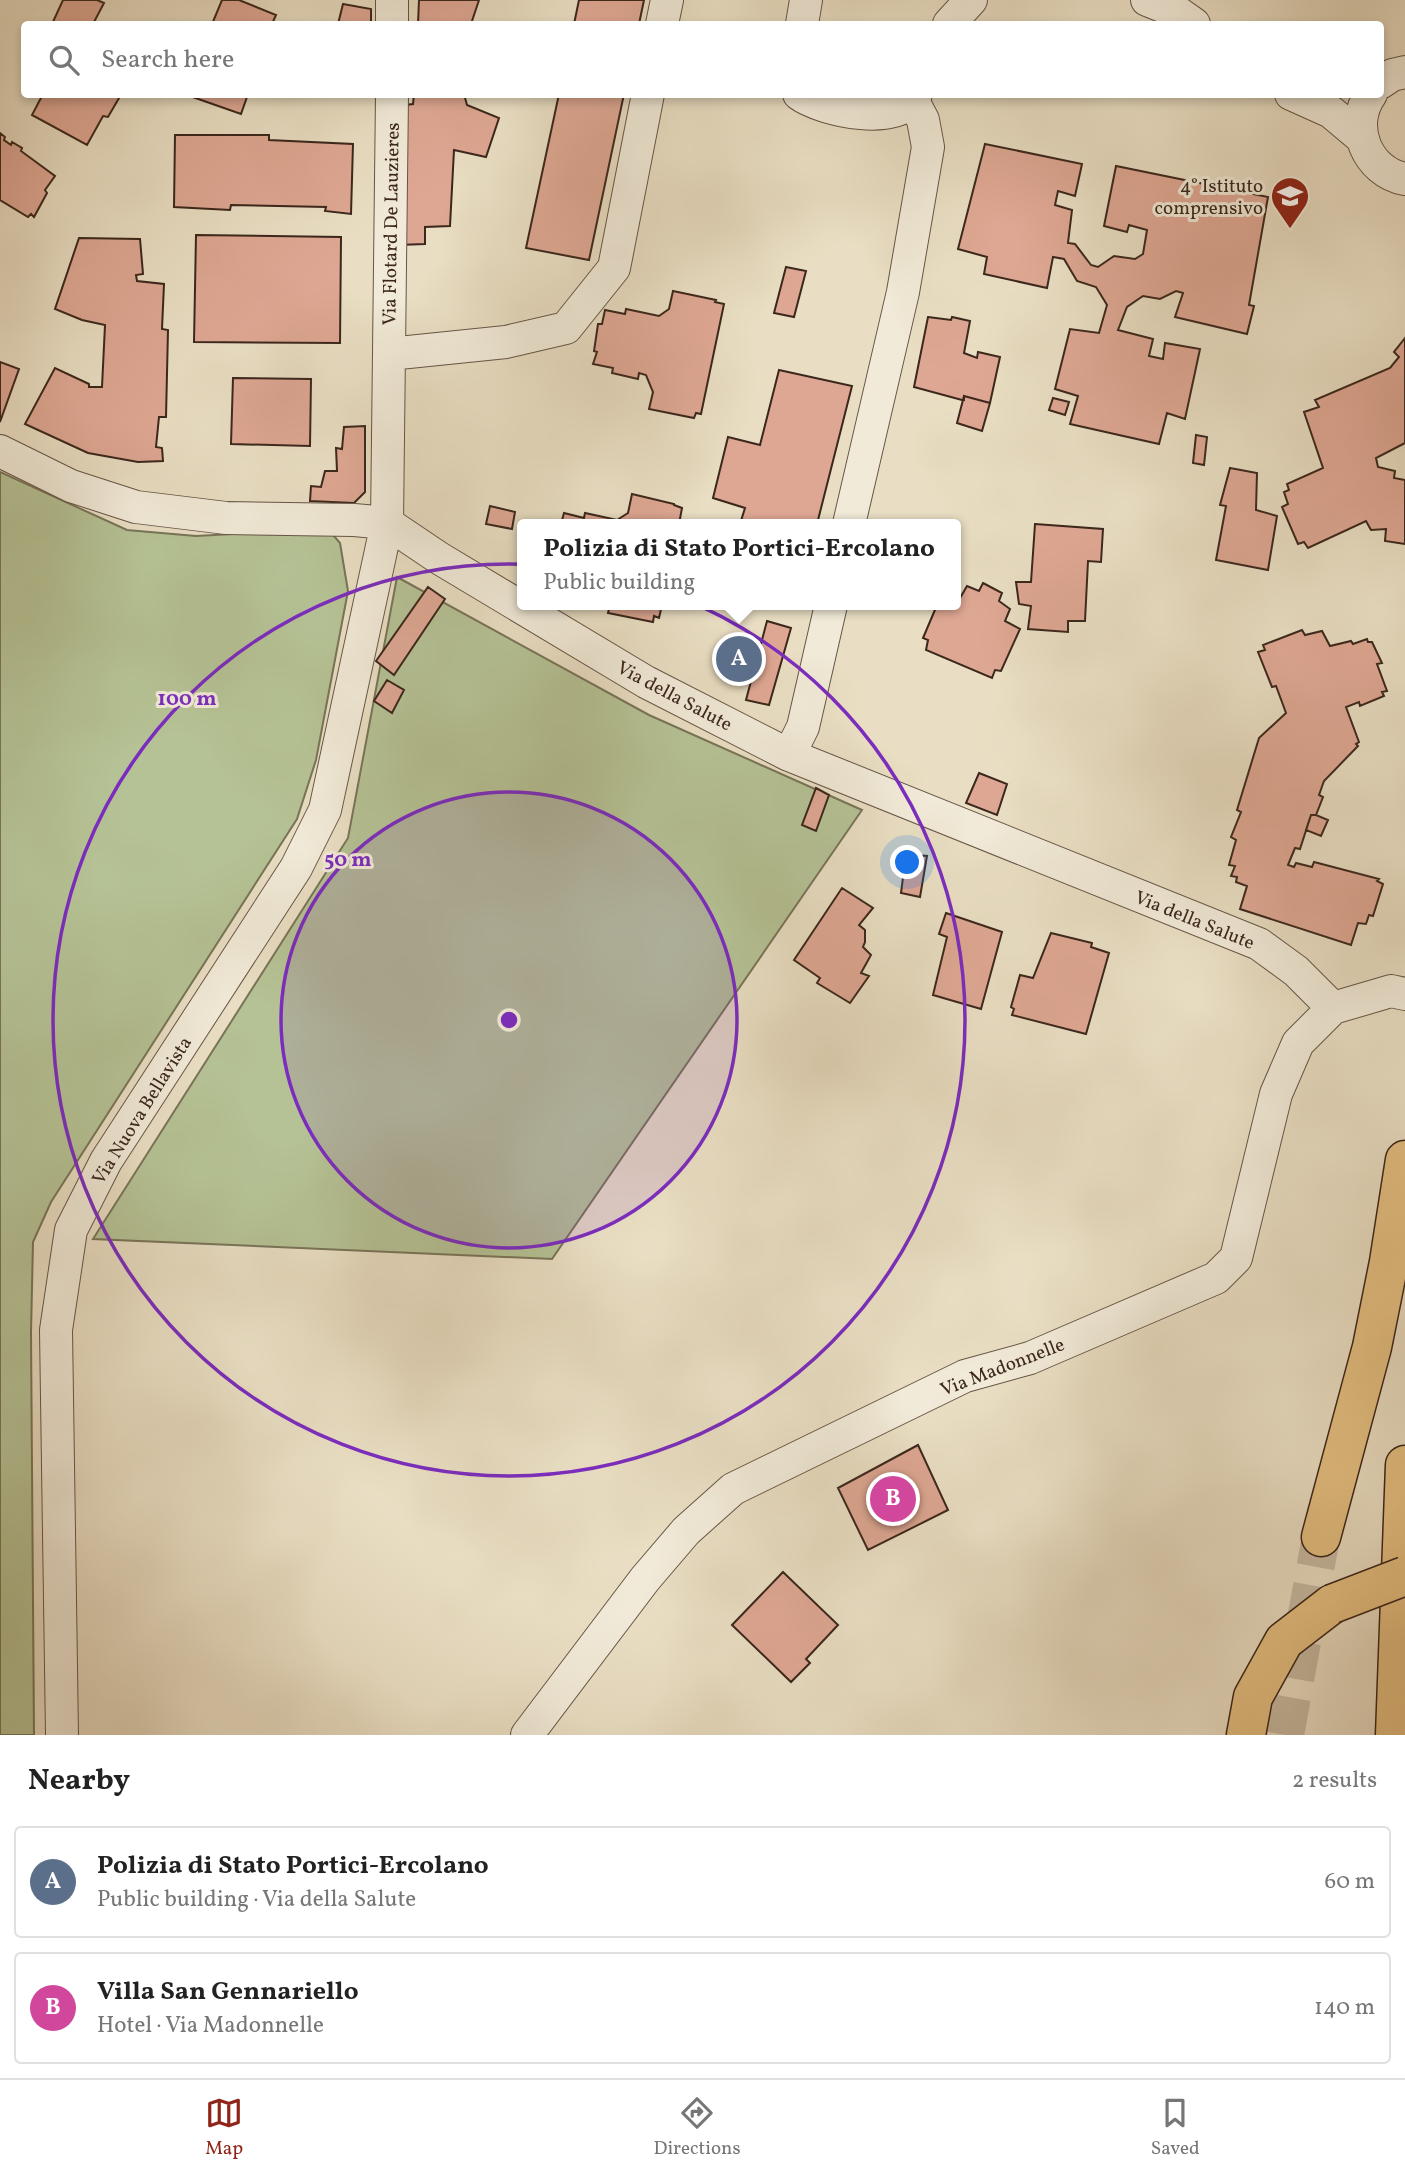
<!DOCTYPE html>
<html lang="en">
<head>
<meta charset="utf-8">
<style>
	body { margin:0; font-family:Vollkorn,serif; background:#f2f2f2; color:#222 }
	.you { position:absolute; left:908px; top:863px; width:24px; height:24px; margin:-18px; border:5px solid #fff; border-radius:50%; background:#1a73e8; box-shadow:0 0 0 10px #1a73e833 }
	.badge { display:grid; place-items:center; width:46px; height:46px; border-radius:50%; background:#8f2418; color:#fff; font-size:23px; font-weight:700 }
	.pin { position:absolute; translate:-50% -50%; border:4px solid #fff; box-shadow:0 2px 7px #0006 }
	.popup { position:absolute; left:517px; top:519px; width:444px; height:91px; box-sizing:border-box; display:grid; place-content:center; border-radius:7px; background:#fff; filter:drop-shadow(0 2px 5px #0005); font-size:23px; white-space:nowrap; color:#767676 }
	.popup b { font-size:26px; color:#222 }
	.popup::after { content:''; position:absolute; left:50%; top:100%; margin-left:-14px; border:14px solid transparent; border-top-color:#fff }
	.list { margin:0; padding:0; list-style:none }
	h2 { display:flex; justify-content:space-between; align-items:center; height:91px; margin:0; padding:0 28px; font-size:30px }
	h2 small { font-size:23px; font-weight:400; color:#767676 }
	.list li { display:grid; grid-template-columns:46px 1fr auto; gap:21px; align-items:center; box-sizing:border-box; height:112px; margin:0 14px 14px; padding:0 14px; border:2px solid #e0e0e0; border-radius:7px }
	.list b { display:block; font-size:26px; white-space:nowrap }
	.list p { margin:0; font-size:23px; white-space:nowrap; color:#767676 }
	.list em { font-size:23px; font-style:normal; color:#767676 }
	.icon { flex:none; width:38px; height:38px; fill:none; stroke:currentColor; stroke-width:2; stroke-linecap:round; stroke-linejoin:round }
	.map { position:relative; flex:none; width:1405px; height:1735px; overflow:hidden }
	.search { position:absolute; background:#fff; box-shadow:0 4px 10px #0003; left:21px; right:21px; top:21px; height:77px; display:flex; align-items:center; gap:18px; box-sizing:border-box; padding:0 24px; border-radius:7px; color:#767676; font-size:26px }
	.sheet { height:343px; background:#fff }
	nav { display:flex; justify-content:space-around; align-items:center; box-sizing:border-box; height:98px; border-top:2px solid #e0e0e0; background:#fff; font-size:19px; color:#767676 }
	nav a { display:grid; justify-items:center; gap:4px }
	nav .on { color:#8f2418 }
	.map>svg:first-child { display:block }
</style>
</head>
<body>
<div class="map">
<svg width="1405" height="1735" viewBox="0 0 1405 1735">
	<rect width="100%" height="100%" fill="#e9dec3"/>
	<filter id="stains"><feTurbulence type="fractalNoise" baseFrequency=".00286" numOctaves="4"/><feColorMatrix values="0 0 0 0 .2 0 0 0 0 .09 0 0 0 0 .02 0 0 0 .5 -.17"/></filter>
	<radialGradient id="worn" r=".72"><stop offset=".6" stop-color="#630" stop-opacity="0"/><stop offset="1" stop-color="#630" stop-opacity=".3"/></radialGradient>
	<!-- green -->
	<path fill="#b5c295" stroke="#787458" stroke-width="2" d="M 0,472 L 127,530 L 196,536 L 328,529 L 340,543 L 348,591 L 316,760 L 297,819 L 51,1202 L 33,1242 L 31,1333 L 34,1735 L 0,1735 Z
		M 397,577 L 649,715 L 862,810 L 552,1259 L 93,1239 L 348,838 Z"/>
	<!-- building -->
	<path fill="#dea793" stroke="#3b271c" stroke-width="2" d="M 63,0 L 97,0 L 104,3 L 93,24 L 52,24 Z
		M 222,0 L 239,0 L 276,15 L 272,24 L 212,24 Z
		M 419,0 L 479,0 L 471,24 L 418,24 Z
		M 579,0 L 644,0 L 639,24 L 574,24 Z
		M 343,4 L 371,9 L 371,24 L 338,24 Z
		M 43,94 L 112,94 L 119,98 L 108,117 L 103,116 L 87,145 L 32,115 Z
		M 184,94 L 248,94 L 241,114 Z
		M 414,94 L 464,94 L 467,105 L 499,118 L 486,157 L 454,150 L 450,226 L 425,227 L 425,244 L 398,245 L 400,165 L 407,165 L 405,105 L 413,104 Z
		M 559,94 L 624,94 L 589,260 L 526,248 Z
		M 0,133 L 5,137 L 4,140 L 11,145 L 12,142 L 22,148 L 21,151 L 55,176 L 45,190 L 47,193 L 34,217 L 31,214 L 28,217 L 0,200 Z
		M 175,135 L 269,135 L 269,140 L 353,144 L 351,214 L 325,211 L 326,207 L 231,205 L 230,210 L 174,207 Z
		M 985,144 L 1082,164 L 1075,196 L 1058,191 L 1055,205 L 1072,210 L 1068,243 L 1075,244 L 1091,265 L 1098,267 L 1114,256 L 1135,259 L 1143,254 L 1147,230 L 1129,225 L 1127,232 L 1104,226 L 1116,166 L 1268,197 L 1249,305 L 1254,306 L 1247,334 L 1175,317 L 1183,293 L 1176,291 L 1160,299 L 1143,296 L 1127,307 L 1118,330 L 1153,339 L 1149,356 L 1163,359 L 1165,343 L 1200,349 L 1185,419 L 1167,413 L 1159,444 L 1070,424 L 1078,396 L 1055,389 L 1070,329 L 1099,333 L 1107,305 L 1096,287 L 1077,281 L 1064,259 L 1053,257 L 1047,288 L 984,274 L 987,257 L 958,249 Z
		M 196,235 L 341,237 L 340,343 L 194,342 Z
		M 79,238 L 140,239 L 143,274 L 136,275 L 137,281 L 164,284 L 162,329 L 168,330 L 166,417 L 159,417 L 156,447 L 162,448 L 163,461 L 138,462 L 88,453 L 25,424 L 55,368 L 89,384 L 89,387 L 102,387 L 105,325 L 82,320 L 55,309 Z
		M 786,267 L 806,271 L 794,317 L 774,313 Z
		M 673,291 L 716,300 L 715,302 L 724,304 L 701,414 L 696,413 L 694,418 L 649,409 L 653,392 L 646,375 L 639,373 L 638,379 L 612,373 L 613,368 L 593,364 L 597,352 L 594,351 L 598,324 L 602,324 L 605,310 L 625,314 L 626,309 L 659,316 L 669,309 Z
		M 928,317 L 951,320 L 952,317 L 970,321 L 964,353 L 977,358 L 978,352 L 1000,357 L 990,403 L 964,396 L 964,400 L 962,400 L 914,387 Z
		M 1405,338 L 1405,443 L 1376,458 L 1378,467 L 1395,471 L 1394,478 L 1405,480 L 1405,544 L 1385,541 L 1386,529 L 1371,530 L 1366,521 L 1308,548 L 1304,542 L 1298,544 L 1282,507 L 1288,504 L 1284,492 L 1289,490 L 1287,484 L 1323,468 L 1304,412 L 1319,407 L 1315,400 L 1390,368 L 1399,357 L 1394,352 Z
		M 0,362 L 19,369 L 0,422 Z
		M 779,370 L 852,386 L 817,524 L 740,524 L 745,508 L 713,498 L 728,437 L 760,445 Z
		M 233,378 L 311,379 L 310,446 L 231,444 Z
		M 964,396 L 990,403 L 982,431 L 957,423 Z
		M 1053,398 L 1069,402 L 1065,415 L 1049,410 Z
		M 365,426 L 365,492 L 354,503 L 310,501 L 311,486 L 321,487 L 325,471 L 337,471 L 336,448 L 342,449 L 344,427 Z
		M 1196,435 L 1207,437 L 1204,465 L 1193,463 Z
		M 1230,468 L 1257,473 L 1256,510 L 1277,516 L 1268,570 L 1216,560 L 1226,506 L 1220,505 Z
		M 632,494 L 674,504 L 674,505 L 682,508 L 679,524 L 561,524 L 564,513 L 584,518 L 585,513 L 617,520 L 628,513 Z
		M 490,506 L 515,512 L 512,529 L 486,524 Z
		M 1035,524 L 1103,529 L 1101,562 L 1088,561 L 1085,621 L 1068,621 L 1068,632 L 1028,629 L 1031,606 L 1019,604 L 1016,582 L 1031,582 Z
		M 983,583 L 1002,593 L 999,601 L 1010,609 L 1005,621 L 1020,629 L 1001,671 L 995,670 L 992,678 L 926,650 L 928,640 L 923,638 L 937,605 L 956,605 L 967,586 L 979,591 Z
		M 428,587 L 445,599 L 394,675 L 376,661 Z
		M 610,605 L 662,605 L 659,618 L 654,616 L 653,622 L 608,613 Z
		M 767,621 L 791,628 L 769,705 L 746,700 Z
		M 1302,630 L 1305,635 L 1322,631 L 1330,646 L 1351,641 L 1353,644 L 1367,639 L 1368,642 L 1372,642 L 1382,663 L 1377,664 L 1387,691 L 1382,692 L 1384,696 L 1360,706 L 1359,702 L 1346,707 L 1359,742 L 1356,744 L 1358,746 L 1324,781 L 1319,795 L 1323,797 L 1316,815 L 1311,815 L 1300,849 L 1295,848 L 1288,865 L 1294,867 L 1296,863 L 1312,867 L 1314,862 L 1379,879 L 1377,881 L 1383,884 L 1373,916 L 1369,915 L 1366,924 L 1358,923 L 1351,945 L 1240,909 L 1247,886 L 1236,882 L 1237,877 L 1231,876 L 1235,866 L 1229,865 L 1236,840 L 1231,837 L 1241,812 L 1237,810 L 1259,738 L 1286,713 L 1276,686 L 1272,687 L 1258,652 L 1265,650 L 1263,645 Z
		M 387,680 L 404,690 L 392,713 L 374,701 Z
		M 979,773 L 1007,784 L 997,815 L 966,803 Z
		M 816,788 L 829,795 L 816,831 L 802,825 Z
		M 1311,815 L 1316,815 L 1328,820 L 1321,836 L 1306,830 Z
		M 906,854 L 927,856 L 920,897 L 901,893 Z
		M 842,888 L 873,908 L 859,925 L 865,930 L 865,942 L 863,947 L 871,955 L 861,973 L 869,976 L 850,1003 L 817,983 L 820,978 L 794,960 Z
		M 946,913 L 1002,932 L 981,1009 L 933,995 L 947,937 L 939,934 Z
		M 1051,933 L 1092,943 L 1091,947 L 1109,953 L 1086,1034 L 1012,1015 L 1014,1009 L 1011,1007 L 1020,975 L 1033,978 Z
		M 918,1445 L 948,1510 L 868,1550 L 838,1488 Z
		M 783,1572 L 838,1625 L 806,1659 L 810,1663 L 791,1682 L 732,1625 Z"/>
	<g fill="none" stroke-linecap="round" stroke-linejoin="round">
		<!-- motorway-tunnel -->
		<path stroke="#c6b9a2" stroke-width="38" stroke-dasharray="38 19" stroke-linecap="butt" d="M 1285,1735 L 1321,1537"/>
		<defs>
			<path id="minor" d="M 1147,0 L 1177,12 L 1194,24
				M 392,24 L 392,0
				M 662,24 L 667,0
				M 802,24 L 806,0
				M 949,24 L 971,0
				M 1380,83 L 1392,75 L 1405,72
				M 799,94 C 822,111 902,128 916,94
				M 1291,94 L 1331,112 L 1362,138
				M 1371,94 C 1348,126 1367,172 1405,179
				M 389,354 L 506,342 L 566,328 L 614,268 L 648,94
				M 0,451 L 71,486 L 136,507 L 226,518 L 354,520 L 387,523 L 439,558 L 646,682 L 789,755 L 1259,944 L 1296,971 L 1333,1008
				M 849,524 L 903,292 L 928,147 L 923,120 L 913,101
				M 789,755 L 803,727 L 831,605
				M 62,1735 L 56,1330 L 71,1230 L 106,1161 L 296,868 L 325,810 L 387,523 L 392,94
				M 527,1735 L 645,1579 L 686,1531 L 733,1489 L 965,1376 L 1030,1358 L 1216,1278 L 1236,1258 L 1276,1094 L 1298,1043 L 1333,1008 L 1391,991 L 1405,994"/>
			<path id="motorway" d="M 1321,1537 L 1372,1347 L 1389,1262 L 1405,1160
				M 1246,1735 L 1253,1697 L 1284,1641 L 1332,1604
				M 1395,1735 L 1405,1465"/>
		</defs>
		<!-- minor casing -->
		<use href="#minor" stroke="#665546" stroke-width="34"/>
		<!-- motorway casing -->
		<use href="#motorway" stroke="#3b271c" stroke-width="41"/>
		<!-- minor -->
		<use href="#minor" stroke="#f1ead8" stroke-width="32"/>
		<!-- motorway -->
		<use href="#motorway" stroke="#e4bf82" stroke-width="38"/>
		<defs>
			<path id="motorway-bridge" d="M 1332,1604 L 1405,1576"/>
		</defs>
		<!-- motorway-bridge casing -->
		<use href="#motorway-bridge" stroke="#3b271c" stroke-width="41" stroke-linecap="butt"/>
		<!-- motorway-bridge -->
		<use href="#motorway-bridge" stroke="#e4bf82" stroke-width="38"/>
	</g>
	<!-- distance rings -->
	<circle cx="509" cy="1020" r="228" fill="#7b2cbf" fill-opacity=".12"/>
	<g fill="none" stroke="#7b2cbf" stroke-width="3.5">
		<circle cx="509" cy="1020" r="228"/>
		<circle cx="509" cy="1020" r="456"/>
	</g>
	<!-- icons -->
	<defs>
		<symbol id="school-pin" viewBox="-11 -11 22 30"><path d="M0 17L-7.5 6A9.5 9.5 0 1 1 7.5 6Z" fill="#8f2418" stroke="#f1ead8"/><path d="M0-5L7-2L0 1L-7-2ZM-4 1L0 2.5L4 1V4Q0 6-4 4Z" fill="#fff"/></symbol>
	</defs>
	<g fill-rule="evenodd">
		<use href="#school-pin" x="1268" y="174" width="44" height="60"/>
	</g>
	<g text-anchor="middle" stroke-width="6" stroke-linejoin="round" paint-order="stroke">
		<!-- poi labels -->
		<g font-size="19" fill="#3b271c" stroke="#f1ead8" text-anchor="end">
			<text x="1263" y="192">4° Istituto<tspan x="1263" dy="22">comprensivo</tspan></text>
		</g>
		<!-- street labels -->
		<g font-size="19" fill="#3b271c" stroke="#f1ead8">
			<text transform="translate(390 224) rotate(-89)" y="7">Via Flotard De Lauzieres</text>
			<text transform="translate(675 695) rotate(28)" y="7">Via della Salute</text>
			<text transform="translate(1195 919) rotate(22)" y="7">Via della Salute</text>
			<text transform="translate(141 1110) rotate(-58)" y="7">Via Nuova Bellavista</text>
			<text transform="translate(1002 1366) rotate(-21)" y="7">Via Madonnelle</text>
		</g>
	</g>
	<circle cx="509" cy="1020" r="10" fill="#7b2cbf" stroke="#f1ead8" stroke-width="3.5"/>
	<g font-size="21" text-anchor="middle" font-weight="bold" fill="#7b2cbf" stroke="#f1ead8" stroke-width="6" stroke-linejoin="round" paint-order="stroke">
		<text x="187" y="705">100 m</text>
		<text x="348" y="866">50 m</text>
	</g>
	<rect width="100%" height="100%" filter="url(#stains)"/>
	<rect width="100%" height="100%" fill="url(#worn)"/>
</svg>
<div class="you"></div>
<div class="pin badge" style="left:739px;top:659px;background:#5c6f8a">A</div>
<div class="popup"><b>Polizia di Stato Portici-Ercolano</b>Public building</div>
<div class="pin badge" style="left:893px;top:1499px;background:#d1479c">B</div>
<div class="search"><svg class="icon" aria-label="search" viewBox="0 0 24 24"><circle cx="10" cy="10" r="6"/><path d="M15 15l6 6"/></svg>Search here</div>
</div>
<section class="sheet">
<h2>Nearby<small>2 results</small></h2>
<ul class="list">
<li><span class="badge" style="background:#5c6f8a">A</span><div><b>Polizia di Stato Portici-Ercolano</b><p>Public building · Via della Salute</p></div><em>60 m</em></li>
<li><span class="badge" style="background:#d1479c">B</span><div><b>Villa San Gennariello</b><p>Hotel · Via Madonnelle</p></div><em>140 m</em></li>
</ul>
</section>
<nav>
<a class="on"><svg class="icon" aria-label="map" viewBox="0 0 24 24"><path d="M3 6l6-2 6 2 6-2v14l-6 2-6-2-6 2zM9 4v14M15 6v14"/></svg>Map</a>
<a><svg class="icon" aria-label="directions" viewBox="0 0 24 24"><path d="M12 3l9 9-9 9-9-9zM9 14v-3h6M13 9l2 2-2 2"/></svg>Directions</a>
<a><svg class="icon" aria-label="saved" viewBox="0 0 24 24"><path d="M7 4h10v16l-5-4-5 4z"/></svg>Saved</a>
</nav>
</body>
</html>
